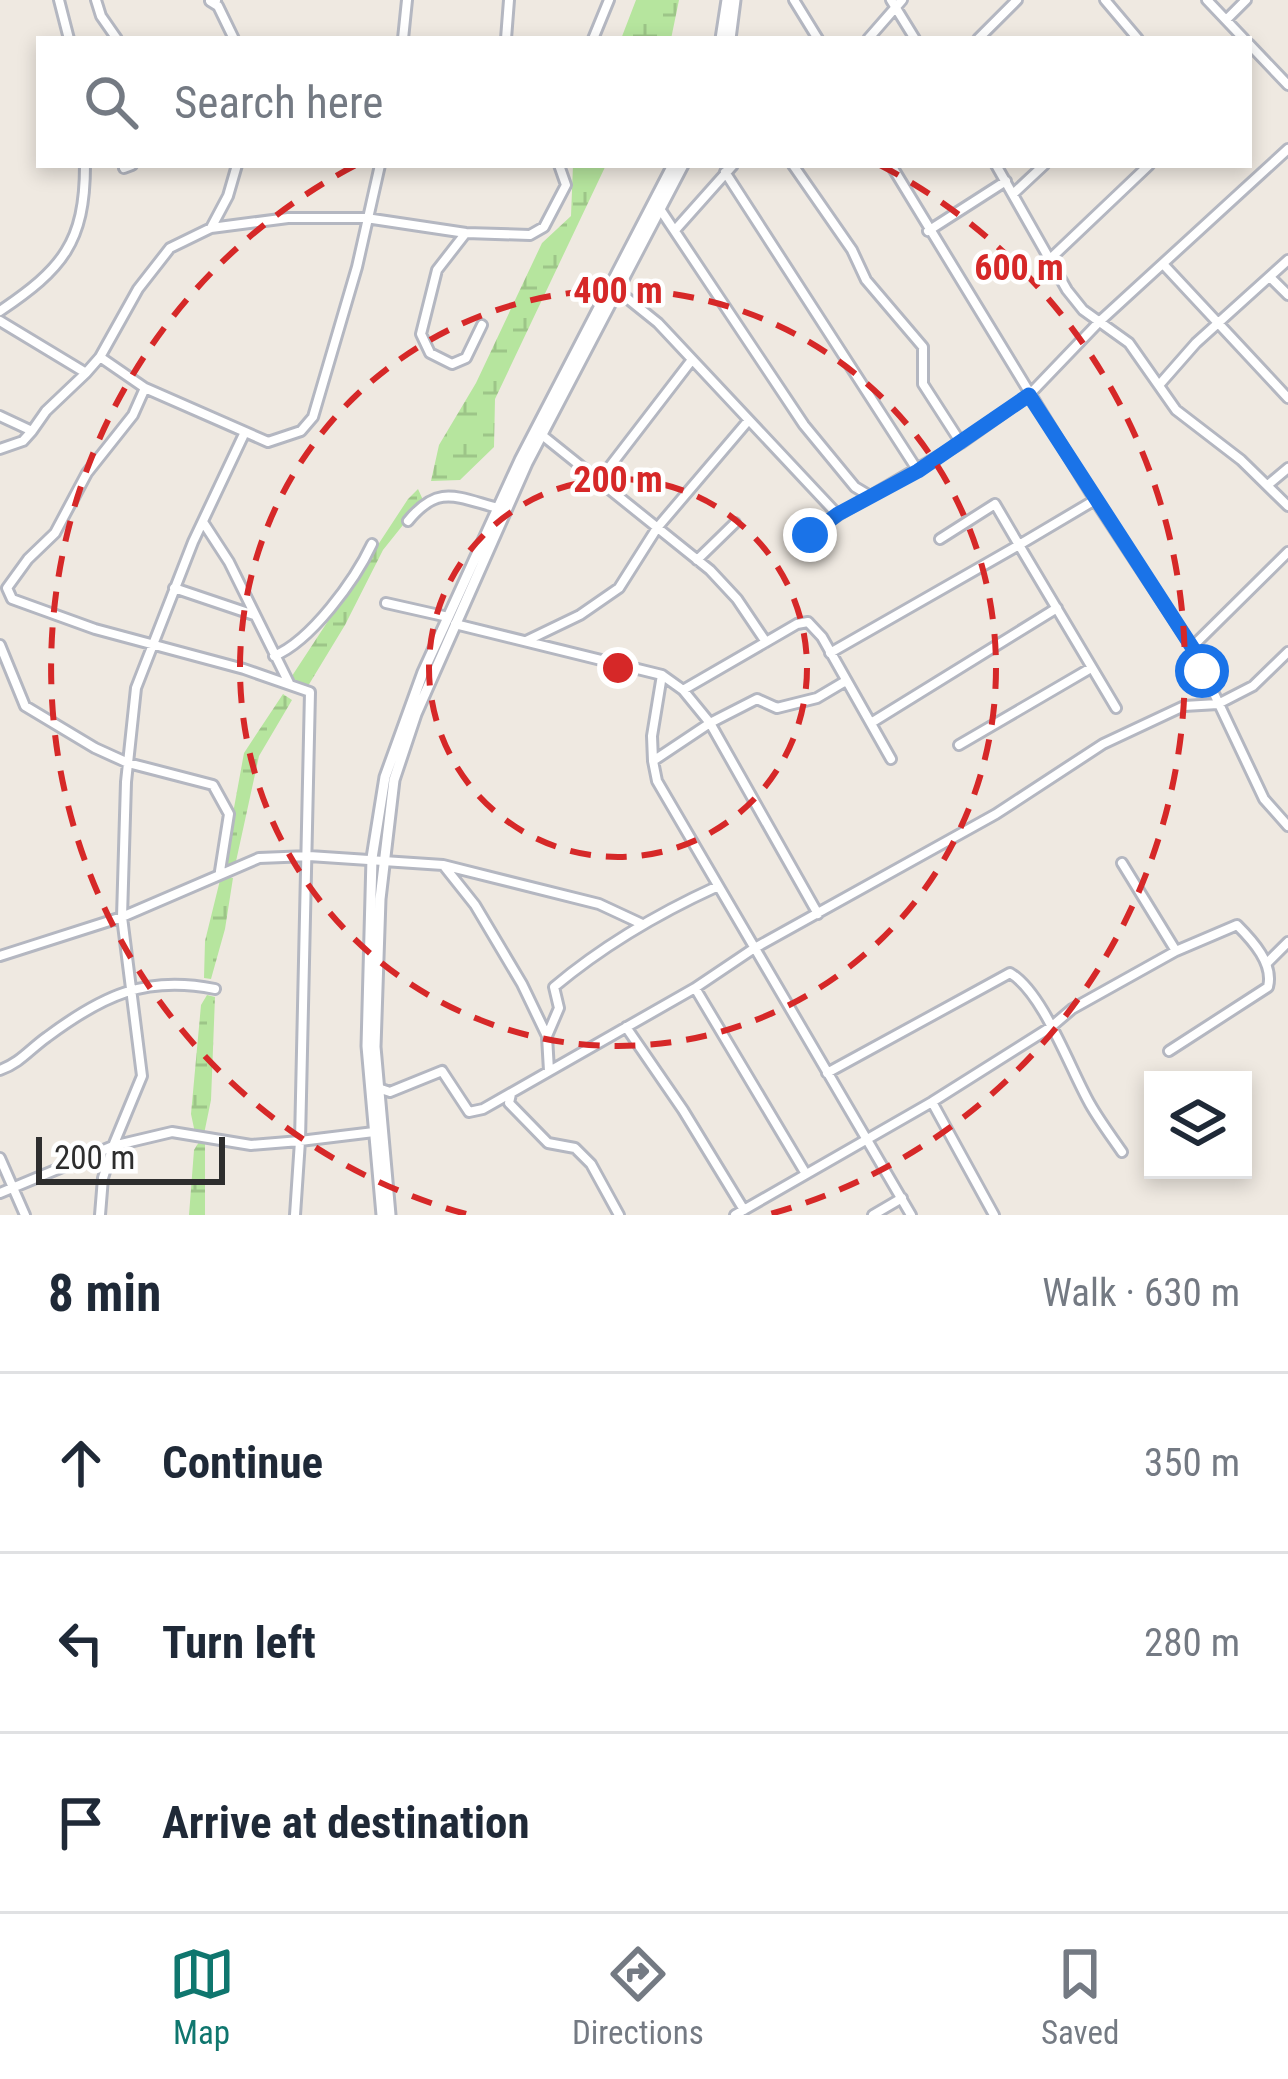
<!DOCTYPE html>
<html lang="en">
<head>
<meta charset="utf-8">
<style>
	body { margin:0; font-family:"Roboto Condensed",sans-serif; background:#f2f2f3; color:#1f2937 }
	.controls { position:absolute; right:36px; bottom:36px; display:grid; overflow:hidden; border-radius:0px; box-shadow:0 6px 18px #0003 }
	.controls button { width:108px; height:108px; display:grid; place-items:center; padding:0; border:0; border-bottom:3px solid #e0e1e3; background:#fff; color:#1f2937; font:60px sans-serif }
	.scale { position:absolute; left:36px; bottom:30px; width:189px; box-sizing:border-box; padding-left:12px; border:6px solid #2e2e2e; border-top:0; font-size:33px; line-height:42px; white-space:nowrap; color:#2e2e2e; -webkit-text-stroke:9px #fff; paint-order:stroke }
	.stop { position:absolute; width:36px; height:36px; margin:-27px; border:9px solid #1a73e8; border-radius:50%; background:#fff }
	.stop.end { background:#1a73e8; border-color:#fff; box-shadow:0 3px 12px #0008 }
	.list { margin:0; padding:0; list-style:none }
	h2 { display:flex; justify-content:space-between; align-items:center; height:156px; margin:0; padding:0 48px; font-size:51px }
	h2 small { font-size:39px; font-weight:400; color:#747a83 }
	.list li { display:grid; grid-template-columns:78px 1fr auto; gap:36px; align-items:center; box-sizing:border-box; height:180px; padding:0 48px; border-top:3px solid #e0e1e3 }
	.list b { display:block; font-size:45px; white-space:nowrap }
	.list em { font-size:39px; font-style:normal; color:#747a83 }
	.icon { flex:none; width:66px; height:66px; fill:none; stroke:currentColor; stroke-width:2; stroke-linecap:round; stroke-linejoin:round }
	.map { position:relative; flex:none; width:1288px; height:1215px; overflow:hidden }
	.search { position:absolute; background:#fff; box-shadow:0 6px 18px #0003; left:36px; right:36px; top:36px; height:132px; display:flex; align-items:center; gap:30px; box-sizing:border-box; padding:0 42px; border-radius:0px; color:#747a83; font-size:45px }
	.sheet { height:696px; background:#fff }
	nav { display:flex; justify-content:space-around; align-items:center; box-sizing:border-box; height:168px; border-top:3px solid #e0e1e3; background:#fff; font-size:33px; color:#747a83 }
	nav a { display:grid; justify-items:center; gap:6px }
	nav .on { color:#0f766e }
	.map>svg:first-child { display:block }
</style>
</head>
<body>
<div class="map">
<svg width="1288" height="1215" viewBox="0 0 1288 1215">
	<defs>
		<pattern id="wetland-marsh" width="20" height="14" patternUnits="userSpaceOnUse" patternTransform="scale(3)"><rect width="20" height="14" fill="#b6e59e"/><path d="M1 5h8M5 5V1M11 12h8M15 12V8" fill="none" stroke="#9dc588"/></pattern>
	</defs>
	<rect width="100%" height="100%" fill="#efe9e1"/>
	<!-- wetland -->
	<path fill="url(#wetland-marsh)" d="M 636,0 L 679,0 L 671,39 L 621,39 Z
		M 573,165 L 606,165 L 495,399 L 494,447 L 460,480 L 431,481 L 439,445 L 476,383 L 542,243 L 571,216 Z
		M 418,489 L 423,500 L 383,550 L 345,625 L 308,686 L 290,679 L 408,499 Z
		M 283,694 L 292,700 L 259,756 L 235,866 L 223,868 L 244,753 Z
		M 221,876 L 233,878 L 225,929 L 211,979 L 204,978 L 205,941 Z
		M 207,995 L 215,997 L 211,1100 L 204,1134 L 195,1133 L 191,1114 L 201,1005 Z
		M 199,1142 L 205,1143 L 205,1215 L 189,1215 L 194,1150 Z"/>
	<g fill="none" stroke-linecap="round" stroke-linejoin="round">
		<defs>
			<path id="minor" d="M 59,0 L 69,39
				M 96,0 L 101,16 L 117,39
				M 216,0 L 210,1 L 218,6 L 234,39
				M 794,0 L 818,39
				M 891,0 L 915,39
				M 1105,0 L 1138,39
				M 1207,0 L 1244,39
				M 1226,20 L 1246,0
				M 403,39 L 407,0
				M 506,39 L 509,0
				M 593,39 L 609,0
				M 868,39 L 902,0
				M 978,39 L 1017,0
				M 1249,44 L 1288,85
				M 793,165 L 852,250 L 866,280 L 923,347 L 923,384 L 961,443
				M 891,165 L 1095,500 L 1192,647 L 1264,799 L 1288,826
				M 996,165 L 1067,290 L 1083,310 L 1129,343 L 1176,410 L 1241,460 L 1288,506
				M 124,168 L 132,165
				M 725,172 L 918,471
				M 1013,194 L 1044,165
				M 660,209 L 804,425 L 855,487 L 870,496
				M 211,228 L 228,196 L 237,165
				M 676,229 L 733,165
				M 928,231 L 1006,181
				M 465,234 L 437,270 L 421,334 L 430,353 L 452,364 L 466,358 L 482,325
				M 1049,260 L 1149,165
				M 1163,264 L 1288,398
				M 1270,277 L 1288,295
				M 617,290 L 658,323 L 838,515
				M 0,311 C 62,269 85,243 85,165
				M 0,321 L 86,373 L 46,411 L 32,431 L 0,416
				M 86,373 L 100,357 L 138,289 L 170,248 L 211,228 L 288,218 L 366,218 L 466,233 L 530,235 L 544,227 L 566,185 L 559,165
				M 1160,384 L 1196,343 L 1288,260
				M 145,388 L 268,442 L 301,431 L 313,417 L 357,267 L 380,165
				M 542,435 L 710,570 L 737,599 L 766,642
				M 0,449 L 23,441 L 32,431
				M 598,482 L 691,361
				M 1269,484 L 1288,468
				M 1095,500 L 1019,545 L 1116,708
				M 408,521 C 438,484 456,497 498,508
				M 203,522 L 229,562 L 289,683
				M 810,535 L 838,515 L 961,443 L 1029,395 L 1099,322 L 1288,149
				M 697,560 L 735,523
				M 174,588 L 254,615
				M 386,603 L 448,617
				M 455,624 L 662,675 L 683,690 L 710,723 L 653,761 L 657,781 L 911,1215
				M 526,641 L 580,615 L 619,588 L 657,528 L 748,421
				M 0,645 L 25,706 L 95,748 L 128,763 L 213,785 L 229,814 L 220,871
				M 1192,647 L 1288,552
				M 830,653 L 1019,545 L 995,504 L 940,539
				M 274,656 C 311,641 355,580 372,544
				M 683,690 L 797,624 L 808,622 L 822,637 L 891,759
				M 871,723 L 1057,608
				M 959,745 L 1091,668
				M 653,761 L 652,736 L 662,675
				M 1122,863 L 1176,951
				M 444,866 L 475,905 L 522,984 L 547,1036 L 549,1071
				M 818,914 L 710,723 L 757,699 L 777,708 L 817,698 L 844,682
				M 0,956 L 122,917 L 259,858 L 309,856 L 443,865 L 599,904 L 642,924
				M 1267,963 L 1288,942
				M 695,988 L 806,1174
				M 626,1027 L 683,1110 L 744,1210
				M 547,1036 L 559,1008 L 554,987 C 604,945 657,914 716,887
				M 0,1070 C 20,1063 30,1049 47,1037 C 102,996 145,975 215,989
				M 827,1073 L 1010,973 C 1043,992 1070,1069 1090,1104 C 1099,1120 1111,1136 1122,1152
				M 378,1088 L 390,1092 L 442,1071 L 469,1112 L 483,1109 L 695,988 L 753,949 L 996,814 L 1103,744 L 1184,706 L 1218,704 L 1253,686 L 1288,652
				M 511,1094 L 509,1103 L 548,1143 L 575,1148 L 591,1164 L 619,1215
				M 932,1102 L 994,1215
				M 0,1158 L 25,1215
				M 0,1193 L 113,1146 L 172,1132 L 251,1145 L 300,1141 L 310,692 L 244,669 L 95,629 L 12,599 L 7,588 L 28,559 L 55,533 L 87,473 L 133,415 L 145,388 L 100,357
				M 100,1215 L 103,1178 L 113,1146 L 142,1076 L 122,917 L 126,782 L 136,688 L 193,542 L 245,432
				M 295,1215 L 300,1141 L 374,1132
				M 735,1215 L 932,1102 L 1051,1027 L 1072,1009 L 1176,951 L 1237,925 C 1253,941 1274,964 1268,987 L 1169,1051
				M 873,1215 L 902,1198"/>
			<path id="tertiary" d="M 721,39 L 727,0
				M 730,39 L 735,0
				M 382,1215 L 367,1046 L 372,858 L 385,777 L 423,672 L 520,460 L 673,165
				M 390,1215 L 375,1047 L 380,899 L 394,780 L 416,714 L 527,463 L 683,165"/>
		</defs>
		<!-- minor casing -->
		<use href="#minor" stroke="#b4b7c1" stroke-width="14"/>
		<!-- tertiary casing -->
		<use href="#tertiary" stroke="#b4b7c1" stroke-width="15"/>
		<!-- minor -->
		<use href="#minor" stroke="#fff" stroke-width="8"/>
		<!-- tertiary -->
		<use href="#tertiary" stroke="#fff" stroke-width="9"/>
	</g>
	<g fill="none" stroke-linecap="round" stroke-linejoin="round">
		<!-- route -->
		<path stroke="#1a73e8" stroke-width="15" d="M 810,535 L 838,514 L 918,471 L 1029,395 L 1192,647 L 1202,671"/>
	</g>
	<!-- distance rings -->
	<g fill="none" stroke="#d62828" stroke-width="6" stroke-dasharray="21 15">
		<circle cx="618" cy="668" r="189"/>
		<circle cx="618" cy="668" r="378"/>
		<path d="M466 1214A567 567 0 0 1 356 165M880 165A567 567 0 0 1 770 1214"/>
	</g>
	<circle cx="618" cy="668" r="18" fill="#d62828" stroke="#fff" stroke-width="6"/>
	<g font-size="36" text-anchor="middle" font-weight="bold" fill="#d62828" stroke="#fff" stroke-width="9" stroke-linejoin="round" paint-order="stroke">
		<text x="1019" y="280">600 m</text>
		<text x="618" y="303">400 m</text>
		<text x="618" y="492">200 m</text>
	</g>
</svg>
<div class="controls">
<button><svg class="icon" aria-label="layers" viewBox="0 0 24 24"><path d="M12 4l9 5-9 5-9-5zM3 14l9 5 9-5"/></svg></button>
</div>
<div class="scale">200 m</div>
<div class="stop" style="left:1202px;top:671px"></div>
<div class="stop end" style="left:810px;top:535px"></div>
<div class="search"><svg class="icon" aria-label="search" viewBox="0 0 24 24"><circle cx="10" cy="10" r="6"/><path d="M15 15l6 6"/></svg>Search here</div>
</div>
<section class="sheet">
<h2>8 min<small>Walk · 630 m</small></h2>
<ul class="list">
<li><svg class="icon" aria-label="ahead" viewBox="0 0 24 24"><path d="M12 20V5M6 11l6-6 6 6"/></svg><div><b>Continue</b></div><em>350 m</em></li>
<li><svg class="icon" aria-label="left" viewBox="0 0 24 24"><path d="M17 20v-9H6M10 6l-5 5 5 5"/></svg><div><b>Turn left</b></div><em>280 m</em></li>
<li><svg class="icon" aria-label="arrive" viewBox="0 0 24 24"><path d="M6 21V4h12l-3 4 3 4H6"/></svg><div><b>Arrive at destination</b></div></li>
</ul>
</section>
<nav>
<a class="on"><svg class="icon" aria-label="map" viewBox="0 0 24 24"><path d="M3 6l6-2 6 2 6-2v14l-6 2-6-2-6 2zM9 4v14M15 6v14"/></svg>Map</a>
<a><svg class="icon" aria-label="directions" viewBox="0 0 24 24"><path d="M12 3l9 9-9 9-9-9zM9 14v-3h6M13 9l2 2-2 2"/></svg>Directions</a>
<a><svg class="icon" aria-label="saved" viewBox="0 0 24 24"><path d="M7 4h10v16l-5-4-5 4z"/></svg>Saved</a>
</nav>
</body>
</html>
